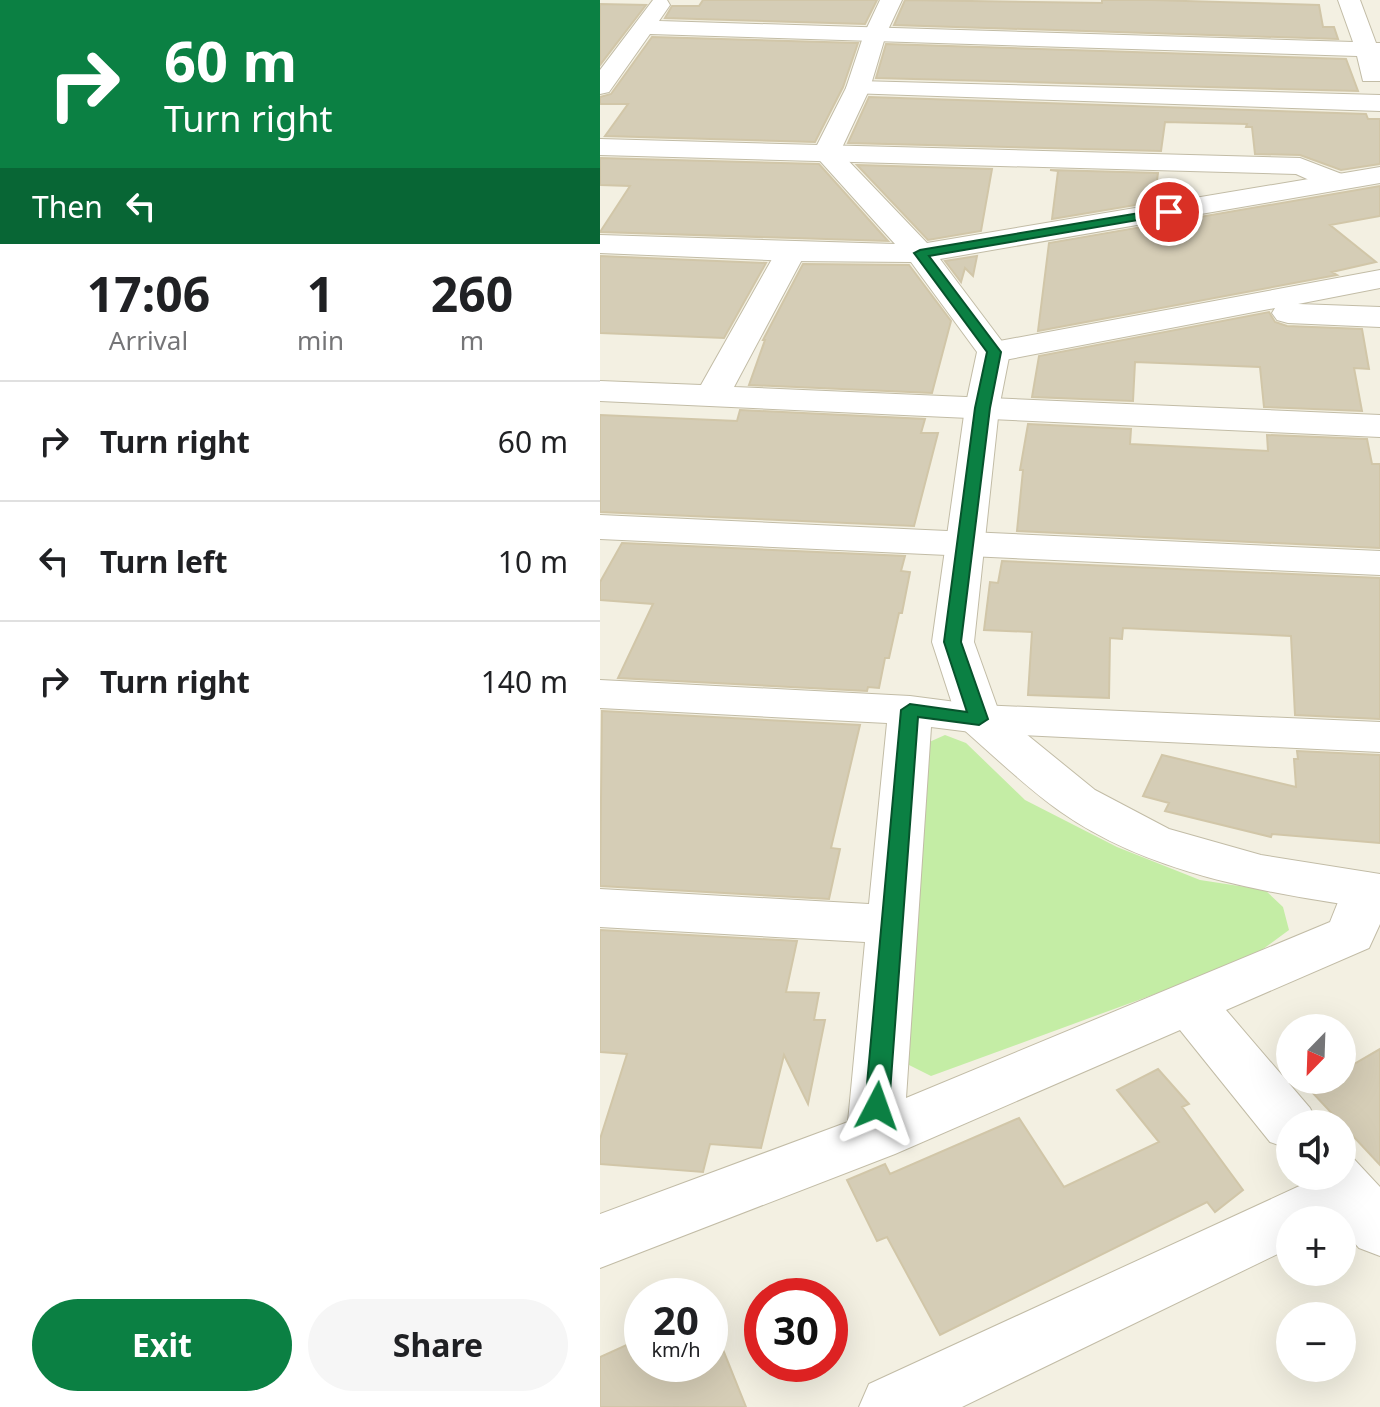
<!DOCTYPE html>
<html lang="en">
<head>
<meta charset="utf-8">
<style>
  :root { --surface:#fff; --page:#f6f6f6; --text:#202124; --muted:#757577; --line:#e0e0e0; --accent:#0b8043 }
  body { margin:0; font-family:"Noto Sans",sans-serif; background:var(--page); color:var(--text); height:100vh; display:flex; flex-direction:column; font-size:30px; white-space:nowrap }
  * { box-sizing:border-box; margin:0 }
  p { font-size:26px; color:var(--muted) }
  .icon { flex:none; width:44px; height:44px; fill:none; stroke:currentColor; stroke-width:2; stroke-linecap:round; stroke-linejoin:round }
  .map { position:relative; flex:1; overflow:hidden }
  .drawer { display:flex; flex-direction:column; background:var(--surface); width:600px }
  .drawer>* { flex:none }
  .banner { background:#0b8043; color:#fff; overflow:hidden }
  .needle { width:52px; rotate:203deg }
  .buttons { position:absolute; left:676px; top:1014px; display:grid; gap:16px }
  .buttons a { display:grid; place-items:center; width:80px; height:80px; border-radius:50%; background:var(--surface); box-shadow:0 8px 32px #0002; font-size:40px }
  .speed { position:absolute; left:24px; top:1278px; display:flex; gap:16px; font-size:40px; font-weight:700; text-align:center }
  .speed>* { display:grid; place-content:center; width:104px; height:104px; border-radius:50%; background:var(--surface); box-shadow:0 8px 32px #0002; line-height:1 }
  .speed small { font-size:20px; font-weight:400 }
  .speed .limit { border:12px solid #d22; background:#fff; color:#111 }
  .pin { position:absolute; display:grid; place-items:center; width:68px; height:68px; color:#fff; margin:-34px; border:4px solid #fff; border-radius:50%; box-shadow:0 2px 8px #0007 }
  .me { position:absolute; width:88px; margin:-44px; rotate:4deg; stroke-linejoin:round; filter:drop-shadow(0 0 6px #0008) }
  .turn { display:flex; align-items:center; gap:28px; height:168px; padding:0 32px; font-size:36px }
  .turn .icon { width:104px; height:104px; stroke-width:2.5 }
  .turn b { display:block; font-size:56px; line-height:68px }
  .then { display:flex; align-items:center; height:76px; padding:0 32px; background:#0003; gap:16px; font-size:30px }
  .eta { display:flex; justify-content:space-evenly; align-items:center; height:136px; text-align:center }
  .eta b { font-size:48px; font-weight:700; line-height:56px }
  .primary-button { display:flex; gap:16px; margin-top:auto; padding:16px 32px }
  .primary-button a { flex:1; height:92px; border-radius:48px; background:var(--accent); color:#fff; font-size:32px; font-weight:700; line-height:92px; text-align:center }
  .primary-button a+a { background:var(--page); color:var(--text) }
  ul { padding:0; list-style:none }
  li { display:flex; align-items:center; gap:24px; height:120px; padding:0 32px; border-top:2px solid var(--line) }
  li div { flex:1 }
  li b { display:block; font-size:30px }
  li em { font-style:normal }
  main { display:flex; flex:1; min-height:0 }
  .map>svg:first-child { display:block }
  .green { fill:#c4eda5 }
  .building { fill:#d5cdb6; stroke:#d1c6a8; stroke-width:2 }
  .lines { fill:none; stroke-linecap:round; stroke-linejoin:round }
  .minor-casing { stroke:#c2bca6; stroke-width:2 }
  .tertiary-casing { stroke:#c2bca6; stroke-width:2 }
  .minor { fill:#fff; fill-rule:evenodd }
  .tertiary { fill:#fff; fill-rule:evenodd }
  .route { fill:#0b8043; stroke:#07532c; stroke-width:2 }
</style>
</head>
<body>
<main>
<section class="drawer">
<div class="banner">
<div class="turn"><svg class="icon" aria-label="right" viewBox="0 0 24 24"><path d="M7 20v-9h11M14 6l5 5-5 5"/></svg><div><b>60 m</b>Turn right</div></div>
<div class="then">Then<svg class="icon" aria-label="left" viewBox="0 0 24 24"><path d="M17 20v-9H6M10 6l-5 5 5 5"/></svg></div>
</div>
<div class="eta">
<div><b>17:06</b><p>Arrival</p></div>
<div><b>1</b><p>min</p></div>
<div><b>260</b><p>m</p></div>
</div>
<ul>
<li><svg class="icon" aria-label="right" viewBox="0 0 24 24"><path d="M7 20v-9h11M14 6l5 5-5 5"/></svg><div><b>Turn right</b></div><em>60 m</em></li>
<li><svg class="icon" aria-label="left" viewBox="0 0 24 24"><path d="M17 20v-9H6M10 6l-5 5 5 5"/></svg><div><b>Turn left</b></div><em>10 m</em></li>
<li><svg class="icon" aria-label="right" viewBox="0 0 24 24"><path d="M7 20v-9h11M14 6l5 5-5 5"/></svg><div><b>Turn right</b></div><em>140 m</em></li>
</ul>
<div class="primary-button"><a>Exit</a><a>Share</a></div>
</section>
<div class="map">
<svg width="780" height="1407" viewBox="0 0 780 1407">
  <rect width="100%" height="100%" fill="#f3f0e2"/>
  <path class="green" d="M345,735L366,743L425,800L517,847L600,880L665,890L683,907L689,930L648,960L331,1076L301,1061L327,743Z"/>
  <path class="building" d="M103,0H277L265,24L65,18L72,6H99Z
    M305,0L502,3V0H552L719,5L723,27H734L738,39L294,25Z
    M0,4L46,5L0,65Z
    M52,37L258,43L243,87L215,142L5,136L28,104H0V97L11,94Z
    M286,44L746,59L758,91L276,78Z
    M269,97L766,114L768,119H780V164L741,170L700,155L655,154L652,127H646L647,124L565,122L561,151L248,143Z
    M0,158L219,164L288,241L0,232L30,186L0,185Z
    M257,165L392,169L381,231L328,240Z
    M450,170L558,173L554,202L452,219L458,171Z
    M780,186V216L730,225L776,262L732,272L737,275L438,331L449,243Z
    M0,256L166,263L124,338L0,333Z
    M377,256L373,276L365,268L361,282L345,261Z
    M203,264L309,265L351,321L332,393L149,385L165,340H163Z
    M669,312L675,322L687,326L762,329L769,369L754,368L762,411L664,407L660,367L535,362L533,401L432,397L439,356Z
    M140,410L325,419L321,433H338L314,526L0,512V415L137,421Z
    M428,424L531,429L530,444L668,451L667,435L767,439L772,464H780V548L417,531L423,470H420Z
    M22,543L305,556L301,571L310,572L302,613H299L289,658H285L279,688L268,687L267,691L18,678L53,604L0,600V582Z
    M402,561L780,578V719L695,715L691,636L523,628L522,639L510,638L509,698L428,695L432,632L384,630L390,582L398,583Z
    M2,711L260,725L231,848L240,849L229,899L0,886Z
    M697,751L780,755V843L672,834L671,837L565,811L569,803L543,796L562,755L696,787L694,759H698Z
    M0,930L197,941L186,992L219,993L214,1020H225L208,1104L184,1055L161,1148L110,1144L103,1172L0,1164V1139L27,1054L0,1052Z
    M780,1049V1165L710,1090L726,1080H742V1071Z
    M558,1069L589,1104L582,1107L643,1190L615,1212L607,1202L340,1335L287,1237L277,1241L247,1180L285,1164L290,1174L419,1118L464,1187L559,1142L517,1090Z
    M110,1317L146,1407H0V1357L40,1339L37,1331L42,1329V1364H110Z"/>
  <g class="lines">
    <g class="minor-casing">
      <path id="minor" d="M53,0H67L70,5L59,21L753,42L738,0H760L776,43H780V81H763L757,56L50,34L9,92L0,94V70Z
        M258,81L780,95V111L249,93L246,88L249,83Z
        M0,139L700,158L747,176L751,182L747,188L737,190L727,188L696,174L0,155Z
        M191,243L202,246L206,252L134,387L780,415V437L0,401V381L101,385L176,252L180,246Z
        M780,270V288L698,304L780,307V327L688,323L677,320L672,313L675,308L394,362L382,359L378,352L382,345L394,342Z
        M0,515L780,551V575L0,539Z
        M0,680L310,696L379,705L780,722V752L379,733L331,727L306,1098L730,922L748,877L766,872L780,876V924L769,948L626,1010L710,1108L718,1124H690V1149L670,1142L580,1030L295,1154L0,1268V1214L248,1122L265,942L0,927V889L269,904L287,723L0,708Z
        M742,1154L753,1158L780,1187V1256L759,1248L742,1229V1220H690V1248L362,1407H259L269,1384L706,1183L703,1176H742Z"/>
    </g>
    <g class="tertiary-casing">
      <path id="tertiary" d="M280,0H302L286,34L270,88L240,152L327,243L780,167V183L340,259L410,352L399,408L374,642L399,712L495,790L569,829L661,855L780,874V910C672,893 554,877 461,812C427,788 395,757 363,729L357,719L332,642L365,408L377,352L311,262L191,261L0,253V235L295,244L213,153L246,88L264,34Z"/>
    </g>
    <use href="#minor" class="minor"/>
    <use href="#tertiary" class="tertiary"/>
  </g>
  <path class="route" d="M569,208L573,209V214L329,256L401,352L390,408L361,642L388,719L379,725L318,717L289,1106L285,1113L277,1116L269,1113L265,1106L301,710L310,704L367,712L344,642L375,408L387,352L314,253L320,250Z"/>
</svg>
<div class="buttons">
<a><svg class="needle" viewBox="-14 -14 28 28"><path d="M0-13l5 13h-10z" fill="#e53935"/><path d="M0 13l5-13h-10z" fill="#757577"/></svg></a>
<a><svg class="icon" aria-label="sound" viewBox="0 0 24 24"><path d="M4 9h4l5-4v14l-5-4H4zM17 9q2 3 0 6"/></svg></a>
<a>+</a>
<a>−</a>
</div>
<div class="speed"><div>20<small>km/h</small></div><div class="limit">30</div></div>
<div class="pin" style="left:569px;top:212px;background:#d93025"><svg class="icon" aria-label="arrive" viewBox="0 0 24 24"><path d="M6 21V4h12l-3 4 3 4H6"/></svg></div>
<svg class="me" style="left:277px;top:1106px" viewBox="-20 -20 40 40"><path d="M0-17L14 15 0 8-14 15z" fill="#0b8043" stroke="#fff" stroke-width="4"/></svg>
</div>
</main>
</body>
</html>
